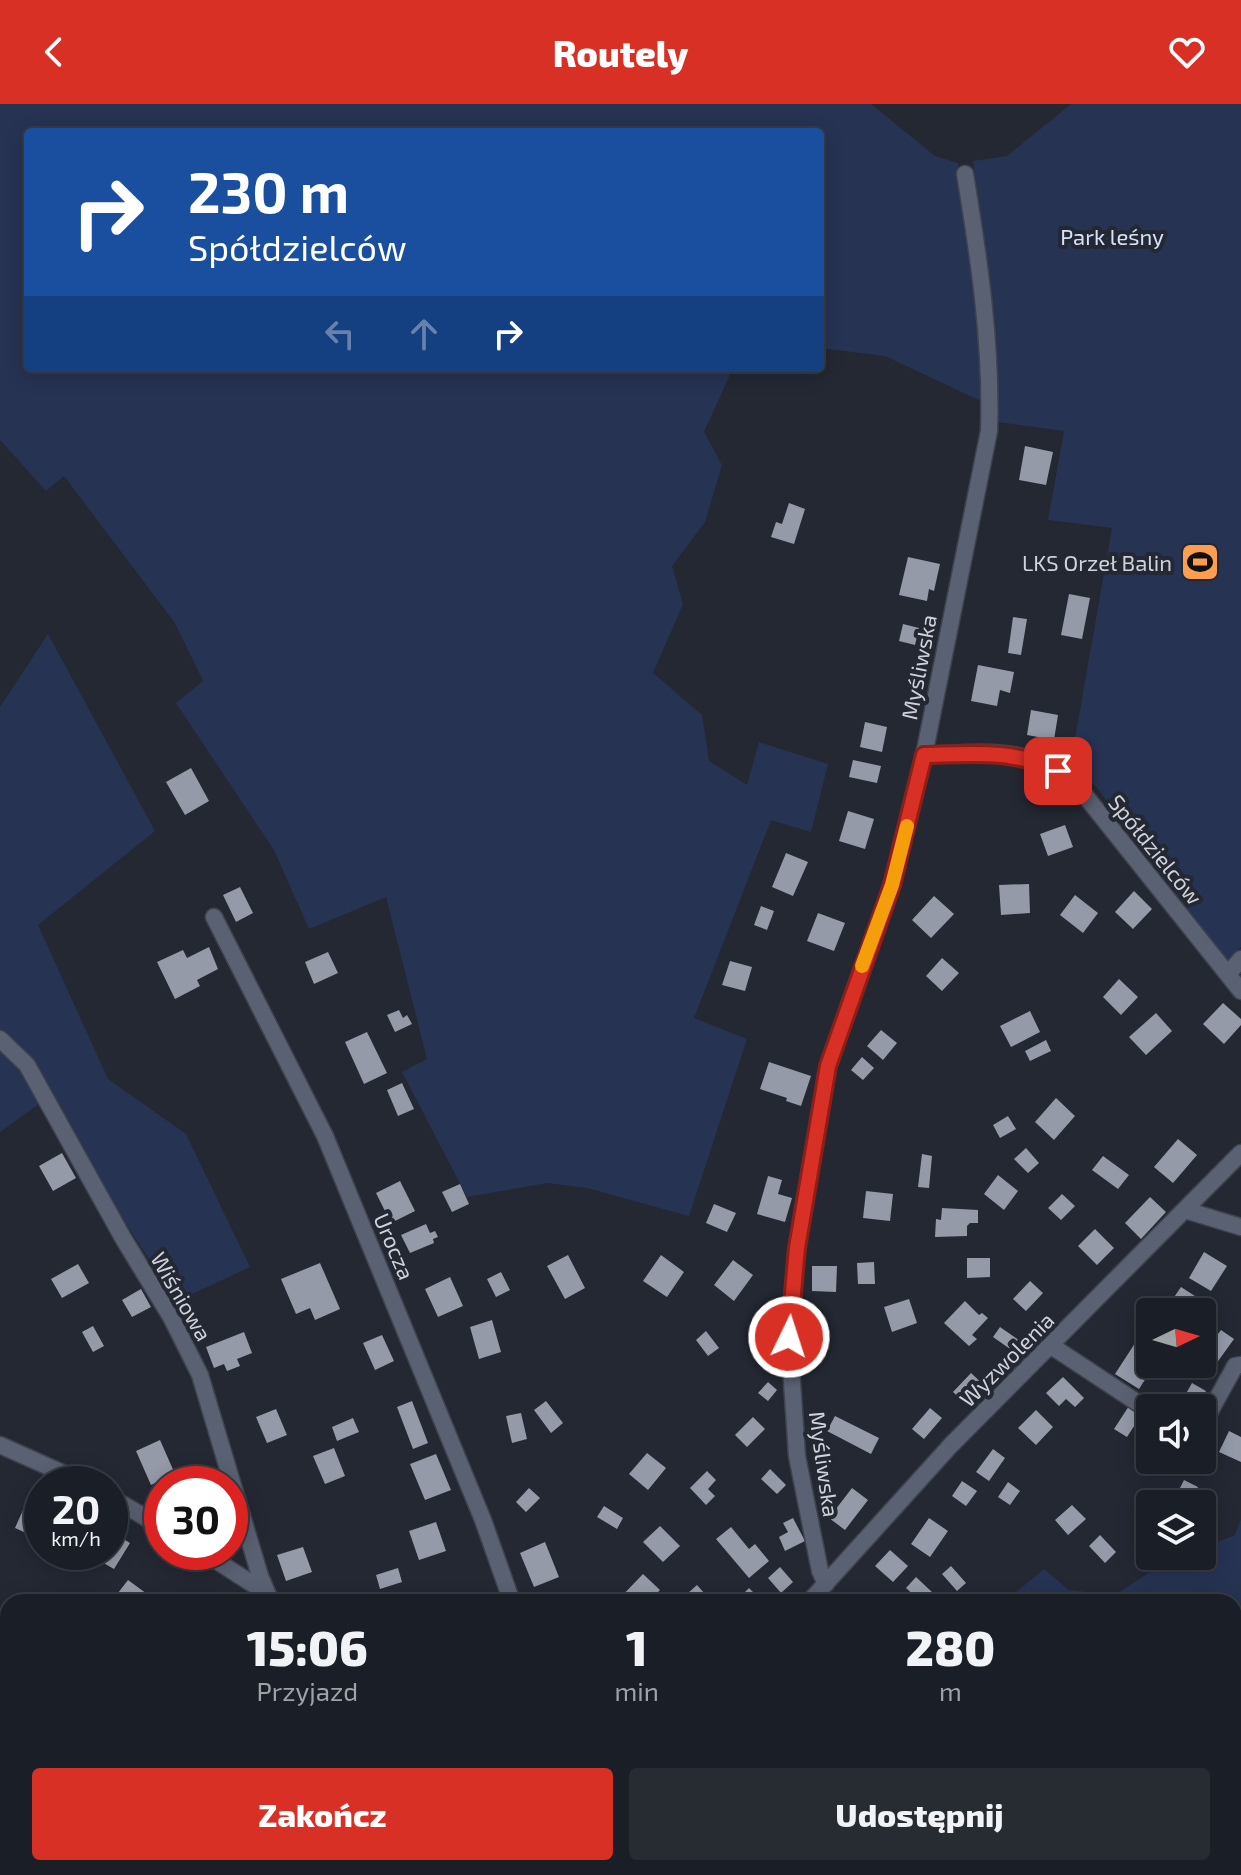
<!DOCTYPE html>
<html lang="pl">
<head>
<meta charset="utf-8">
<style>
  :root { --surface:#1a1e26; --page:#272b32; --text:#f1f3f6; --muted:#9fa2a7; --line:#383c43; --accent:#d93025 }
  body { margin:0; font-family:"Exo 2",sans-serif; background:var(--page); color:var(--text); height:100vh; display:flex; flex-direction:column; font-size:30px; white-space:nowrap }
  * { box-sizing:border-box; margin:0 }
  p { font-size:26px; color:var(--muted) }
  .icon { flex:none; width:44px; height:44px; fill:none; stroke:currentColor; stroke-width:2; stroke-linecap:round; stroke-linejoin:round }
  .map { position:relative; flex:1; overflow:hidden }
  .details { position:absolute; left:0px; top:1490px; width:1242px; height:282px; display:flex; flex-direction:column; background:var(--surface); border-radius:24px 24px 0 0; box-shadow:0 4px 20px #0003,0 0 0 2px var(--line) }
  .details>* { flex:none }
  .hud { position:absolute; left:24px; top:24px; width:800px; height:244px; border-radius:8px; box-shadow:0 4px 20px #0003,0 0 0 2px var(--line); background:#1a4fa0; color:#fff; overflow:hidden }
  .needle { width:52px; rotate:85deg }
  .tools { position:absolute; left:1136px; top:1194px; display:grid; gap:16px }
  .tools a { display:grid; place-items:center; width:80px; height:80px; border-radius:8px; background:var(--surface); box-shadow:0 4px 20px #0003,0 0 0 2px var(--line); font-size:40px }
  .speed { position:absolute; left:24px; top:1362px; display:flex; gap:16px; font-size:40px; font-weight:700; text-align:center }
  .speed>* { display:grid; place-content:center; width:104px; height:104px; border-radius:50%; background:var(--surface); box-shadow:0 4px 20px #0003,0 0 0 2px var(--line); line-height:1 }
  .speed small { font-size:20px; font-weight:400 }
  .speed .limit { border:12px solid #d22; background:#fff; color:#111 }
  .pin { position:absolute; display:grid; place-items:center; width:68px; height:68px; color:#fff; margin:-34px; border-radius:16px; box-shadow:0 4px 12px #0006 }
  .me { position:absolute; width:88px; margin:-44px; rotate:4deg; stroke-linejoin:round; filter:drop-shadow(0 0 6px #0008) }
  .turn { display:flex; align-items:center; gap:28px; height:168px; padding:0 32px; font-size:36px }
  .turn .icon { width:104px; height:104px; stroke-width:2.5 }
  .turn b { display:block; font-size:56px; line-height:68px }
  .lanes { display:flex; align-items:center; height:76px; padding:0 32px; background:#0003; justify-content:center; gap:40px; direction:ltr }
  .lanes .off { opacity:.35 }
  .eta { display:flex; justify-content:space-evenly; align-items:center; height:136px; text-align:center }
  .eta b { font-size:48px; font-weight:800; line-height:56px }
  .cta { display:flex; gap:16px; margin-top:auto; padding:16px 32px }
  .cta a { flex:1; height:92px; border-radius:8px; background:var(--accent); color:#fff; font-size:32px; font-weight:800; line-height:92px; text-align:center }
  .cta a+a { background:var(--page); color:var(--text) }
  header { display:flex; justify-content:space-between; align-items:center; height:104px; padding:0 32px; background:var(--accent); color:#fff; font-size:36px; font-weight:800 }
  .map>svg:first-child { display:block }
  .green { fill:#273353 }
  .building { fill:#949aa8 }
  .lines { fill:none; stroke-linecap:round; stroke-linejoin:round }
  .minor-casing { stroke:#3f434e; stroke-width:19 }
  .minor { stroke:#5a6172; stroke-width:16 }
  .route-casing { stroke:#8d1f18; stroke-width:20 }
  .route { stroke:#d93025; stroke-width:14 }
  .slow { stroke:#f59e0b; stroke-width:14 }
  .labels { text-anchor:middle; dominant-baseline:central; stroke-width:8; stroke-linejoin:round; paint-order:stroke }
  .park-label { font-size:22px; fill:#d6e1fb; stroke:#232833 }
  .poi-label { font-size:22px; fill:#d0d3db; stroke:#232833; text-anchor:end }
  .street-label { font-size:22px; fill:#d0d3db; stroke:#232833 }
</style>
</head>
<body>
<header><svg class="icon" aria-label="back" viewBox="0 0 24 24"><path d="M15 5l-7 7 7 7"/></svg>Routely<svg class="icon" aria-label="heart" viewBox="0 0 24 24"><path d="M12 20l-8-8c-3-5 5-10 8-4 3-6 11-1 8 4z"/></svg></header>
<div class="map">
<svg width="1241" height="1771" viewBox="0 0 1241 1771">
  <rect width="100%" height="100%" fill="#232833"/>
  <path class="green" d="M0,0H871L935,52L958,59L975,194L983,298L885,252L820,244V28H28V264H733L704,328L722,361L705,418L672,462L683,500L653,569L702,611L709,657L747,681L759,638L828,660L811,728L771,716L694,914L747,935L689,1112L587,1084L547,1079L467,1093L402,968L427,955L386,793L309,825L274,746L176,599L203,577L175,519L64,372L46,387L0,336Z
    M1071,0H1241V843L1226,857L1098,685L1071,657L1112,424L1048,416L1064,327L997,318L991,193L973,57L1007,52Z
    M48,530L155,727L38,821L108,975L186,1030L250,1163L177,1197L92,1069L50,992L0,1028V603Z
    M1241,1415V1771H1069L1061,1764H1234V1498H1004L1044,1465L1069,1486L1115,1491L1165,1458L1181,1452H1202V1444L1235,1431Z
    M0,1606L8,1612V1764H48L41,1771H0Z"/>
  <path class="building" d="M1025,342L1053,348L1046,381L1019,376Z
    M789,399L805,405L794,440L771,433L776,418L782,420Z
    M908,453L940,460L934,487L929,485L927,497L899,491Z
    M1069,490L1090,494L1082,535L1061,531Z
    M1013,513L1027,515L1021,551L1008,549Z
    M903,520L919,524L915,541L899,537Z
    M978,561L1014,568L1010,589L1000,586L997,602L971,597Z
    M1031,606L1058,611L1054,636L1027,631Z
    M865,618L887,623L882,648L860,643Z
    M853,656L881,662L877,679L849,673Z
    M191,664L209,697L185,711L166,678Z
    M848,707L874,715L865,745L839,737Z
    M1065,721L1073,743L1048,752L1040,730Z
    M786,749L808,758L793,792L772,783Z
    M1029,780L1030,809L1001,811L999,781Z
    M240,783L253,809L236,818L223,791Z
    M1134,787L1152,805L1133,825L1115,808Z
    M1075,791L1098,809L1083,829L1060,811Z
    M934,792L954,810L931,834L912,816Z
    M761,802L774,807L767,826L754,821Z
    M818,809L845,819L834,847L807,837Z
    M209,843L218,865L197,876L200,882L175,895L157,858L183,846L187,854Z
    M328,848L338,869L314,880L305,858Z
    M942,854L959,869L942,887L926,872Z
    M730,857L752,863L745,887L722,881Z
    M1119,875L1138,893L1121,911L1103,893Z
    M1223,899L1241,915V921L1224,940L1203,920Z
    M399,906L403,914L407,911L412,920L395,928L387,911Z
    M1030,907L1040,928L1011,943L1000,922Z
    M1156,909L1172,927L1146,951L1129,933Z
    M881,926L897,939L883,956L867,942Z
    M367,928L387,969L364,980L345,938Z
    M1046,936L1051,947L1030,957L1025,947Z
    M862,953L874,964L863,976L851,966Z
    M769,958L811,972L801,1002L786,997L787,994L760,985Z
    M402,979L414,1005L398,1012L387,986Z
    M1056,994L1075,1012L1054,1036L1035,1018Z
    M1008,1012L1016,1025L1000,1034L993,1021Z
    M1178,1035L1197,1051L1173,1079L1154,1063Z
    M1026,1044L1039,1059L1028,1069L1014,1055Z
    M62,1049L76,1074L53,1087L39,1062Z
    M922,1050L932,1052L929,1084L918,1083Z
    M1103,1052L1129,1071L1118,1085L1092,1066Z
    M998,1071L1018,1087L1004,1106L984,1090Z
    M768,1072L782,1076L778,1090L792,1094L785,1118L757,1110Z
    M400,1077L415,1107L391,1119L376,1089Z
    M460,1080L469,1100L452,1108L442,1088Z
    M866,1087L893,1090L890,1117L863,1114Z
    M1062,1090L1075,1102L1061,1116L1048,1104Z
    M1150,1093L1166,1108L1141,1135L1125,1119Z
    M714,1100L736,1109L727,1128L706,1119Z
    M942,1104L978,1106V1119H970L967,1122V1132L935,1133L936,1115L941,1116Z
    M426,1120L430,1129L435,1127L438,1133L433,1135L434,1139L410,1149L401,1131Z
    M1095,1125L1114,1144L1097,1161L1078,1142Z
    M1204,1148L1227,1162L1211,1187L1189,1174Z
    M568,1151L585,1184L565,1195L547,1162Z
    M661,1151L684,1168L667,1193L643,1177Z
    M967,1154H990V1173L967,1174Z
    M733,1156L753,1171L734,1197L714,1181Z
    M874,1158L875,1180H858L857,1159Z
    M320,1159L340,1205L315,1216L310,1204L296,1210L281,1175Z
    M78,1160L89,1179L62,1194L51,1175Z
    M812,1162H837L836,1188L812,1187Z
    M501,1168L510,1186L496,1193L487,1175Z
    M450,1173L463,1202L438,1213L425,1185Z
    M1030,1177L1043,1189L1026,1207L1013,1195Z
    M1181,1183L1198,1194L1193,1204L1198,1208H1164Z
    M141,1185L151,1203L132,1213L122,1196Z
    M909,1195L917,1219L892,1228L884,1203Z
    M965,1197L979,1211L982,1209L988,1214L972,1231L977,1235L969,1242L944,1219Z
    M492,1216L501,1248L479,1255L470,1223Z
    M93,1222L104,1242L93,1248L82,1228Z
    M1000,1223L1020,1237L1013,1247L993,1233Z
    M1221,1226L1234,1235L1216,1260L1203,1250Z
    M706,1227L719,1244L708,1252L696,1236Z
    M244,1228L252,1249L237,1255L240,1262L227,1267L224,1260L214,1264L206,1243Z
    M382,1231L394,1257L375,1266L363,1239Z
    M1139,1233L1150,1241V1260H1155L1139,1285L1115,1270Z
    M971,1269L986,1283L968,1302L953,1288Z
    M1063,1273L1084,1294L1075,1303L1066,1295L1059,1302L1046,1289Z
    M768,1278L777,1286L768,1297L758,1289Z
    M1192,1279L1206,1287L1196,1304H1184L1179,1302Z
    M412,1297L428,1339L413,1345L397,1303Z
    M546,1297L563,1319L551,1329L534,1306Z
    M1129,1302L1142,1310L1127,1333L1114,1325Z
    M930,1304L942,1314L924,1335L912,1325Z
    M276,1305L287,1331L267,1339L256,1313Z
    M1036,1306L1053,1323L1036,1341L1018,1324Z
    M521,1309L527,1335L512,1339L506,1312Z
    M835,1312L879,1334L871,1350L827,1327Z
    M753,1313L765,1325L747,1343L735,1331Z
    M353,1314L359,1328L337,1337L332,1323Z
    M1229,1327L1241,1333V1358L1219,1348Z
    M160,1336L175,1370L151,1381L136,1347Z
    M334,1344L345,1372L325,1380L313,1352Z
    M993,1345L1005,1354L989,1377L976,1368Z
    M647,1349L666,1364L648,1386L629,1370Z
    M436,1350L451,1386L425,1396L410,1360Z
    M770,1365L786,1381L777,1390L761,1375Z
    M707,1367L716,1376L708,1385L715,1392L706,1401L690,1384Z
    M1184,1376L1198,1383L1190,1400H1172Z
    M962,1377L977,1387L966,1402L952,1392Z
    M1008,1378L1020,1387L1010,1401L998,1393Z
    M529,1384L540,1394L526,1408L516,1398Z
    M852,1384L868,1396L845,1426L829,1414Z
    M27,1397L42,1404V1423L37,1434L15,1424Z
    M1072,1401L1086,1415L1068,1431L1055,1416Z
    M604,1402L623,1414L617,1425L597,1413Z
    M793,1414L805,1437L785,1447L779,1433L788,1428L783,1419Z
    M929,1414L948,1427L930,1453L911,1440Z
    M436,1418L446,1447L419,1456L409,1427Z
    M660,1422L680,1442L663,1458L643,1438Z
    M731,1423L749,1445L755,1440L769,1457L749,1474L716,1435Z
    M110,1427L130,1439L114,1465L93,1453L96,1448H110Z
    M1100,1431L1116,1448L1105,1459L1089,1442Z
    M545,1438L559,1473L534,1483L520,1449Z
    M303,1443L312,1468L286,1477L277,1451Z
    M890,1446L908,1462L893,1478L875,1462Z
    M951,1462L966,1479L957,1487L942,1470Z
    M780,1463L793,1478L781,1489L768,1474Z
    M398,1464L402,1478L380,1485L376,1471Z
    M643,1470L660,1486L649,1498H616Z
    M916,1473L933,1489L924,1498H921L906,1484Z
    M128,1476L158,1498H111Z
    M697,1481L712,1498H678Z
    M749,1484L763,1498H735Z
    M683,1764H712L704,1771H689Z"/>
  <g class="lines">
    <g class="minor-casing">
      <path id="minor" d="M924,651C959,650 1003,644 1037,657C1052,662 1066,673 1079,684L1241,887
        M214,813L325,1032L483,1416L512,1498
        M1228,870L1241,855
        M0,935L27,961L123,1134L171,1213L200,1271L260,1472L271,1498
        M1185,1106L1241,1123
        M1050,1241L1150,1307
        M1202,1322L1235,1262L1241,1261
        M0,1341L87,1380
        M110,1393L162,1423
        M203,1448L265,1488
        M826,1480L820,1467L797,1352L789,1233L797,1144L828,962L892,781L924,651L989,327C992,241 979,154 965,70
        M809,1498L951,1341L1241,1049
        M486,1764L492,1771
        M827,1764L829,1771
        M553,1771L559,1764"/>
    </g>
    <use href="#minor" class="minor"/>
  </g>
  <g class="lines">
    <g class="route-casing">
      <path id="route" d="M789,1233L797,1144L828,962L892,781L924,651C971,650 1014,645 1058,667"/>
    </g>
    <use href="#route" class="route"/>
    <path class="slow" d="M862,862L892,781L907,722"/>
  </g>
  <defs>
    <g id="stadium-square" transform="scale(2)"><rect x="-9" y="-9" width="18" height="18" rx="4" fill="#fb9e52" stroke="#232833"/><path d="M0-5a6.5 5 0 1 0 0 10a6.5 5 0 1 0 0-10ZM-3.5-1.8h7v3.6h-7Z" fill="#111"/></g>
  </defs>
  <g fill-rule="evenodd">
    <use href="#stadium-square" x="1200" y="458"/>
  </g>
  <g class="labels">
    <g class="park-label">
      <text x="1112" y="132">Park leśny</text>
    </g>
    <g class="poi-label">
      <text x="1172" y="458">LKS Orzeł Balin</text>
    </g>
    <g class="street-label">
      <text transform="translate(918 563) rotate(-79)">Myśliwska</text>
      <text transform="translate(1156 745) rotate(51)">Spółdzielców</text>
      <text transform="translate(395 1142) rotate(67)">Urocza</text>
      <text transform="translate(182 1192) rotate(60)">Wiśniowa</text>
      <text transform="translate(1006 1255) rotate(-45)">Wyzwolenia</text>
      <text transform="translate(825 1360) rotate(82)">Myśliwska</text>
    </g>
  </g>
</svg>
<div class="tools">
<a><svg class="needle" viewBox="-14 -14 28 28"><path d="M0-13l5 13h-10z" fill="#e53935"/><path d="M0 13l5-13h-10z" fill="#9fa2a7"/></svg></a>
<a><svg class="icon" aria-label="sound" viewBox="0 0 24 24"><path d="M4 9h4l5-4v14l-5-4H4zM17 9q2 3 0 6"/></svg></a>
<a><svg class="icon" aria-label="layers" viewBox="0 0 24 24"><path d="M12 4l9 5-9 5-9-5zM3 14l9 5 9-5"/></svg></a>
</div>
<div class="speed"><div>20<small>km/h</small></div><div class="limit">30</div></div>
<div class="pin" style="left:1058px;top:667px;background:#d93025"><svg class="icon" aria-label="arrive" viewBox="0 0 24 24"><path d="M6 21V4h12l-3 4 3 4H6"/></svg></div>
<svg class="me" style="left:789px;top:1233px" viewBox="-20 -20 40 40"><circle r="17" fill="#d93025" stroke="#fff" stroke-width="3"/><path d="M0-11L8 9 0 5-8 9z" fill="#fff"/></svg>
<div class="hud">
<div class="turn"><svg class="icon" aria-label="right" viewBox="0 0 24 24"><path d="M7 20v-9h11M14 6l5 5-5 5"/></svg><div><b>230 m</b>Spółdzielców</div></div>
<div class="lanes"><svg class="icon off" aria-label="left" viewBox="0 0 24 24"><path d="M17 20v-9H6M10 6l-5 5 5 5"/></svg><svg class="icon off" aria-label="ahead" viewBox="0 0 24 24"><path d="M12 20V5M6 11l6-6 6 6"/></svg><svg class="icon" aria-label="right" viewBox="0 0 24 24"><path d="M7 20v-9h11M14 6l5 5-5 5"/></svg></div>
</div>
<section class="details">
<div class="eta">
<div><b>15:06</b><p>Przyjazd</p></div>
<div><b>1</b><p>min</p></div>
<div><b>280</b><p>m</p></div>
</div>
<div class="cta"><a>Zakończ</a><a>Udostępnij</a></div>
</section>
</div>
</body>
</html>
